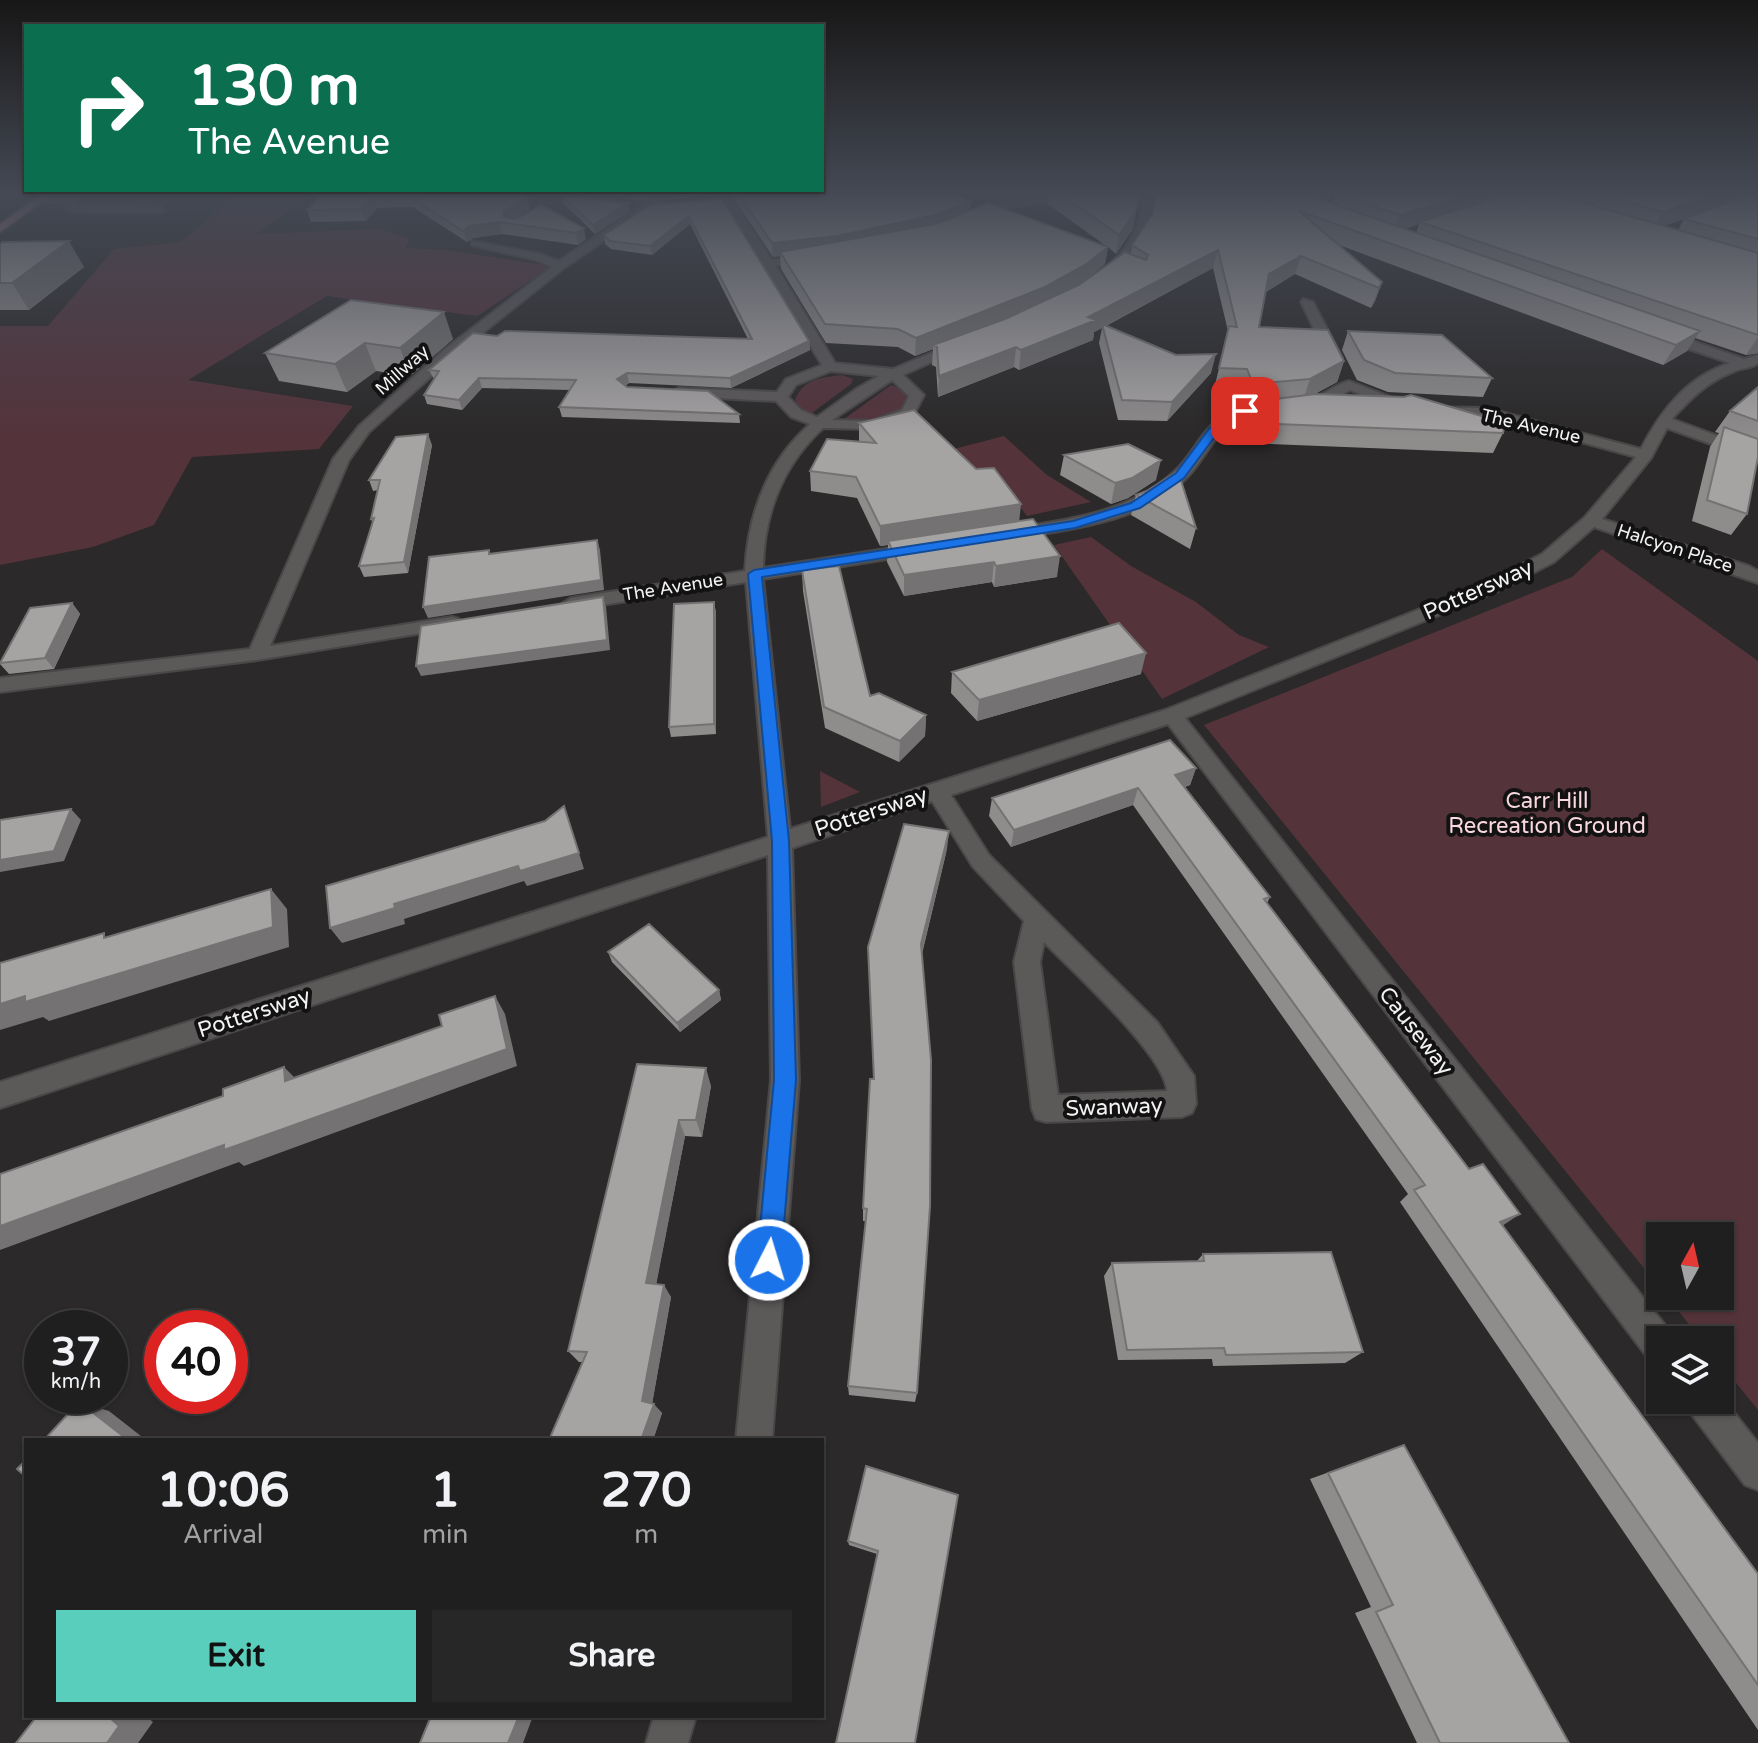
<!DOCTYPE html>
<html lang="en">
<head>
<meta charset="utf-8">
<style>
  :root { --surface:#201f1f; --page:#282728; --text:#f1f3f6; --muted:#a2a2a4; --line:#3d3d3d; --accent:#5acebd }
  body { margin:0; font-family:"Varela Round",sans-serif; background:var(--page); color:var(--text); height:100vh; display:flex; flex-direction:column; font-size:30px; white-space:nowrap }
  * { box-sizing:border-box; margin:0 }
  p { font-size:26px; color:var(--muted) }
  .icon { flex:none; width:44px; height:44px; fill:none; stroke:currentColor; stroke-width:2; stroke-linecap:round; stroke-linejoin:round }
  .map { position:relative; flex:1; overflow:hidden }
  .details { position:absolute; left:24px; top:1438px; width:800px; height:280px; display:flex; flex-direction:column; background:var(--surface); border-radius:0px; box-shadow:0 2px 6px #0004,0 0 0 2px var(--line) }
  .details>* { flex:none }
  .top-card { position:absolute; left:24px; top:24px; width:800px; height:168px; border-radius:0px; box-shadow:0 2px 6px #0004,0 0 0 2px var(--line); background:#0b6e4f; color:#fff; overflow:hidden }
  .needle { width:52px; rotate:8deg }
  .fabs { position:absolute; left:1646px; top:1222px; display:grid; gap:16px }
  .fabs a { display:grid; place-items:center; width:88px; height:88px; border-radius:0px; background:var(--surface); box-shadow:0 2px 6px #0004,0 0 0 2px var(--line); font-size:40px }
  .speed { position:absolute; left:24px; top:1310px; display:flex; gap:16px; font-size:40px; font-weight:700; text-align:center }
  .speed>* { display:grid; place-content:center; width:104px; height:104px; border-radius:50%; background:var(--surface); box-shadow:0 2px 6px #0004,0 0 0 2px var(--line); line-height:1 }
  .speed small { font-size:20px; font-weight:400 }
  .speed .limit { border:12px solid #d22; background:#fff; color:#111 }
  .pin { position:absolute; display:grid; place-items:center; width:68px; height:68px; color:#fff; margin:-34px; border-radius:16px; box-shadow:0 4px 12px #0006 }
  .me { position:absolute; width:88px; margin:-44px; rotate:5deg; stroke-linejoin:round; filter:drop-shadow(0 0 6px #0008) }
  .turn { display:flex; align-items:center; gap:28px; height:168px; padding:0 32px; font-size:36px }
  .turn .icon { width:104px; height:104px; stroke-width:2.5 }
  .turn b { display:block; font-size:56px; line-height:68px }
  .eta { display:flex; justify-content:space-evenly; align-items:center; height:136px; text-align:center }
  .eta b { font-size:48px; font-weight:700; line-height:56px }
  .action { display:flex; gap:16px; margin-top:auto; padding:16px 32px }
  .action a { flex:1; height:92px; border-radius:0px; background:var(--accent); color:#111; font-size:32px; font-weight:700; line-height:92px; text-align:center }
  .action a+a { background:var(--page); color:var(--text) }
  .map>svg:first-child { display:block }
  .green { fill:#54333b }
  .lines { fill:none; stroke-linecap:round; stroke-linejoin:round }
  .minor-casing { stroke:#4a4748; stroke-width:4 }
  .major-casing { stroke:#4a4748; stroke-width:4 }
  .minor { fill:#5c5959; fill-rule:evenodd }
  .major { fill:#b27e8c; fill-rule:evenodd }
  .wall { fill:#8f8c8c; fill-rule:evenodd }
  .shaded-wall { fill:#747272 }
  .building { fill:#a6a3a3; stroke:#747272; stroke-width:2 }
  .route { fill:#1a73e8; stroke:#114b97; stroke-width:2 }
  .labels { text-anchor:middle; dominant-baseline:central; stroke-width:8; stroke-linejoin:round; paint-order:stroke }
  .far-street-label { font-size:18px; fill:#f4f2f2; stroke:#131212 }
  .street-label { font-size:22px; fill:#f4f2f2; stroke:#131212 }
  .park-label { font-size:22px; fill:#f9d8e0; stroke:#131212 }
</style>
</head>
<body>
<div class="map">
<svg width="1758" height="1743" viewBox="0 0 1758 1743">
  <rect width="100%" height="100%" fill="#2b2929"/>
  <path class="green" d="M238,193H314L256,234L379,229L409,239L406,248L445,250L553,266L477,316L327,296L188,380L353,406L319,449L192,457L154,525L93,547L0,565V326H48L114,249L181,242Z
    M842,375L853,379L851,384L812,413L800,409L795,400C804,378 821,378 842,375Z
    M891,385L909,391C909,395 910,400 908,404C901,420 856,422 840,422Z
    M1004,436L1047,475L1091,502L1027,516L1013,498L950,450Z
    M1091,537L1131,566L1196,602L1239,635L1269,647L1162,699L1054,545Z
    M1602,549L1758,661V1410L1720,1363V1340H1702L1666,1296H1720V1236H1660V1288L1204,725L1572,577Z
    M820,771L860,792L821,807Z"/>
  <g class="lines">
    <g class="minor-casing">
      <path id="minor" d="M571,193L608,198L613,201L608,204L561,196Z
        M660,193H673L564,268L455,355L369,432L349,460L270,646L452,617L459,619L461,623L459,627L257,660L0,692V678L250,649L333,459L359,426L445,349L552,267L536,260L472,245V241L540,254L559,261Z
        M718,193H728L772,260L812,255L818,258L776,266L835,363L893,369L955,343L967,346L903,375L924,395L913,416L872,429L823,428C783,465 764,514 763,568L918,544L927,549L918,554L763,579L790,829L1165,710L1486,583L1542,554L1585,517L1636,457L1486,416L1414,415L1350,390C1334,399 1318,410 1300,412C1280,415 1257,409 1239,419C1217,430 1207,454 1191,473C1156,513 1097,525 1047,533C1033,535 1011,544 1000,534L1009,529C1067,520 1129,513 1174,472C1194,454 1203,426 1227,413C1252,400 1279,410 1305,402C1321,398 1333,385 1349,381L1416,407L1486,408L1641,449C1661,410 1687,377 1730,363L1657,338V332H1667L1744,359L1758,355V363C1751,369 1744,367 1735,371C1708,381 1691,398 1672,419L1758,451V461L1667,428L1651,458L1602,519L1749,566L1758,571V583L1594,527L1554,562L1498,591L1185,718L1672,1334L1674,1340H1660V1363L1648,1358L1168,724L951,795L989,855L1157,1022L1194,1076L1196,1104L1192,1113L1182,1117L1046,1122L1036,1119L1032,1109L1014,962L1024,921L973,867L932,801L792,848L799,1080L772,1440H736L771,1080L768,855L0,1108V1082L768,837L746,582L571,610L562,604L571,598L745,571C748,515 767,462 810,424L791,417L776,401L679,396L672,392L679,388L777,392L786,379L822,365ZM831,371L879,376L856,389L817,417L801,410L788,397L796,385ZM892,380L909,396L902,410L872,421L832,420ZM1044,942C1072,971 1165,1055 1167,1091L1058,1095L1040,962Z
        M1067,193H1098L1008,208L971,222L966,219L1002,203Z
        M1142,193H1152C1153,219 1132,281 1100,279V273C1126,252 1142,229 1142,193Z
        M71,196L76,199L77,206L160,207L165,210L160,213L76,212L66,209L65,202L41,203L36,200L41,197Z
        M1303,299L1313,302L1342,358L1340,361L1328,358L1301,302Z
        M1720,1395L1758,1443V1490L1745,1485L1690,1412L1685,1400H1720Z
        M654,1716H696L688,1743H646Z"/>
    </g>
    <g class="major-casing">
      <path id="major" d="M43,193H55L0,232V224Z"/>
    </g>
    <use href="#minor" class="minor"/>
    <use href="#major" class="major"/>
  </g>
  <path class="wall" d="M323,193L527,198L530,209L514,219L541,205L586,239L578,245L502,234L473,238L467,242L413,207L377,208L366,221L311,222L307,210Z
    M588,193H655L644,201Z
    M669,193H716V196L670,199Z
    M730,193H951L971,201L970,211L1106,246L1048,204L1049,193H1140L1133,229L1116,254L1108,247L1105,264L1082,283L1073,288L1079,285L1131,254L1132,245L1152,216L1154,193H1332L1330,199L1323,201L1332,204L1336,193H1758V353L1746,355L1695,338L1687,351L1663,365L1339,245L1382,282L1375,301L1371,308L1295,274L1266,292L1259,327L1344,361L1337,382L1313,395L1503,433L1493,453L1248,443L1256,421H1253L1258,403L1247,404L1241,390L1214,389L1228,331L1213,268L1106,326L1211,373L1167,421L1118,420L1099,343L1102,328L1094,332L1093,340L1019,370L1014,367L938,397L936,367L932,365L933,349L915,356L898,347L826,343L781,269L780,256L773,257ZM1698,214L1684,219L1678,230L1664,226ZM1419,224L1416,233L1405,229Z
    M562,196L628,203L630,211L595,234L564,204Z
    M722,199L809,341L810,350L731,388L629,383L625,386L627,387L739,414L740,423L562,417L559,407L570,390L482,388L462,410L427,404L424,395L434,379L429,370L497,336L748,339L690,224L652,255L611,249L605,244L604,235Z
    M0,244L84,267L29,310H0Z
    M351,300L453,339L410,376L376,371L347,392L279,381L265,353Z
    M1348,331L1492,378L1483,397L1388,392L1357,380L1342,350Z
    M1758,387V457L1747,514L1731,535L1692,521L1710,447L1719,433L1715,432L1730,411Z
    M859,423L1019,521L1057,577L994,587L992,582L904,596L887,562L888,545L880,546L857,498L811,491L810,471L859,441Z
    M432,445L408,573L364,577L359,566L373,524L371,519L378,490L373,491L369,480Z
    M1064,455L1156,480L1128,498L1111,504L1060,475Z
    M1136,495L1196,528L1190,549L1131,515Z
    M802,570L870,696L926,715L925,736L899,762L825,728L803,591Z
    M714,602L716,613V734L671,737L669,727Z
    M72,603L80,614L54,669L9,674L0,664Z
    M952,672L1141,674L977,721L951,693Z
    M1196,768L1190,785L1185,787L1270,897L1267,903L1758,1574V1730L1400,1202L1408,1194L1133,805L1011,847L989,816L992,798Z
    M947,849L922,954L917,1393L915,1402L849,1395L848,1386L866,1221H863V1208L874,1079Z
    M608,952L719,990L721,1000L680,1032L612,962Z
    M637,1064L711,1086L702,1137L685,1136L656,1284L671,1297L652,1404L662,1413L653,1440H549L583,1362H579L568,1351Z
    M1203,1254L1363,1352L1345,1363L1213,1366L1212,1359L1118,1360L1104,1276L1112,1263L1197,1261Z
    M1404,1445L1569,1743H1417L1355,1613L1371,1607L1310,1479Z
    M958,1495L877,1554L849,1545L848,1541Z"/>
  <path class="shaded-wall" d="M643,193H655L644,201Z
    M1314,193H1332L1330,199L1311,204Z
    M1470,193H1504L1502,198L1420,222L1419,224L1393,233L1400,215Z
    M1716,193H1754L1653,230L1663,212Z
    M373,196L377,208L366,221L361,209Z
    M527,198L530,209L506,223L503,212Z
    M971,201L970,213L934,228L780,252V256L773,257L772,243Z
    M628,203L630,211L595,234L593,225Z
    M1136,211L1133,229L1116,254L1119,235Z
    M689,216L690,224L652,255L650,246Z
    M499,222L502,234L473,238L467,242L463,231L469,226Z
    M584,228L586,239L578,245L576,233Z
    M69,241L84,267L29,310L12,283Z
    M1108,247L1105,264L1082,283L1043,305L933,345V349L915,356L916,338Z
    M1218,250L1213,268L1103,327L1102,324V328L1094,332L1093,340L1019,370L1021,350Z
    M1301,256L1295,274L1263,293L1269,274Z
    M1382,282L1375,301L1371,308L1379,288Z
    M444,312L453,339L410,376L400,348Z
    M1700,331L1687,351L1663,365L1676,345Z
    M1758,337V353L1746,355Z
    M809,341L810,350L731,388L730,378Z
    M365,343L376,371L347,392L335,364Z
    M1016,347L1014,367L938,397L939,376Z
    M1216,354L1211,373L1167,421L1172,402Z
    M1344,361L1337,382L1303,400L1310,379Z
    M627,373L629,383L619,389L617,379Z
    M479,378L482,388L462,410L459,400Z
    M428,434L432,445L408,573L404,562Z
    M1161,460L1156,480L1128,498L1111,504L1115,483Z
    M1021,504L1019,524L888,541V545L880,546V526Z
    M597,540L600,550L604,590L428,618L423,607Z
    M1060,556L1057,577L994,587L996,566Z
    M994,562L992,582L904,596V575Z
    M603,597L606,607L610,650L421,676L416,666Z
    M714,602L716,613V734L714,724Z
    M72,603L80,614L54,669L45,658Z
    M1146,653L1141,674L977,721L979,700Z
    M926,715L925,736L899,762L900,741Z
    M1196,768L1190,785L1170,792L1175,775Z
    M1138,788L1133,805L1011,847L1014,830Z
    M564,806L584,869L527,886L524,881L404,919L405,924L342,943L330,928L394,904L518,866Z
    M71,809L81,820L64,861L0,872V860Z
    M949,831L947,849L920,961L921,944Z
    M271,889L287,909L289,947L49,1021L43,1017L0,1030V1004Z
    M719,990L721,1000L680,1032L677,1023Z
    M495,996L505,1014L517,1066L244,1166L239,1162L0,1250V1226L224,1145L228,1149Z
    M284,1067L301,1084L285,1081Z
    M706,1068L711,1086L702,1137L696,1120Z
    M679,1120L685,1136L654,1296L646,1283Z
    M1520,1214L1502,1226L1500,1222Z
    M664,1285L671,1297L651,1410L642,1401Z
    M79,1402L109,1411L146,1440H128Z
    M654,1404L662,1413L653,1440H641Z
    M108,1716H146L153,1722L138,1743H107Z
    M519,1716H533L523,1743H508Z"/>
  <path class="building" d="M323,193H519L527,198L503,212L504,217L516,219L541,205L584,228L576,233L499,222L469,226L463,231L409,196H373L361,209L307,210Z
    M738,193H951L971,201L935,215L837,236L772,243Z
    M1059,193H1140L1136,211L1119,235Z
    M1155,193H1302L1700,331L1676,345L1299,211L1382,282L1379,288L1301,256L1269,274L1259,327L1328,330L1344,361L1310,379L1253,384L1247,369L1219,368L1229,326L1237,327L1218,250L1088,317L1096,320L1021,350L1016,347L939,376L937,347L933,345L1005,319L1079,285L1125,252L1146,260L1148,255L1132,245L1153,213Z
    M1336,193H1470L1400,215Z
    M1510,193L1553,194L1758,253V335L1420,222Z
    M1596,193H1716L1663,212Z
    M1752,193H1758V239L1684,219Z
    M562,196L628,203L593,225Z
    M722,199L809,341L730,378L627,373L617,379L627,387L708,391L739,414L559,407L576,380L479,378L459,400L424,395L439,371L429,370L473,333L497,336L505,331L752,339L689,216L650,246L610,241L604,235L650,205Z
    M988,203L1108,247L1085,265L1045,287L916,338L898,329L825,324L780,252L939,223Z
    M69,241L12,283H0V244L3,242Z
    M351,300L444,312L400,348L365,343L335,364L265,353Z
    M1102,324L1176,355L1216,354L1172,402L1122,400Z
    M1348,331L1442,335L1492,378L1395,373L1364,360Z
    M1758,387V421L1730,411Z
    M1315,394L1404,397L1411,395L1505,423L1503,433L1254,423L1273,402L1259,401Z
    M914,410L976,469L994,468L1021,504L880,526L856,477L810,471L827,439L876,443L859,423Z
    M1724,427L1758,439V457L1747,514L1707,500Z
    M428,434L404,562L359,566L374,518L371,519L380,480H369L396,437Z
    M1128,444L1161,460L1132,478L1115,483L1064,455Z
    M1178,471L1196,528L1136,495L1147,491Z
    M1033,519L1060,556L996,566L994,562L904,575L888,541Z
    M597,540L601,580L423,607L429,557L489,550V554Z
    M839,566L870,696L879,693L926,715L900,741L824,707L802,570Z
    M603,597L607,640L416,666L421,626Z
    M714,602V724L669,727L674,604Z
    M72,603L45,658L0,663L30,608Z
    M1119,623L1146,653L979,700L952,672Z
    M1170,740L1196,768L1175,775L1270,897L1264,899L1469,1169L1483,1164L1520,1214L1500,1222L1758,1574V1685L1414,1190L1425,1185L1138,788L1014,830L992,798Z
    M564,806L579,853L520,871L518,866L394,904L395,908L330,928L326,886L545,821Z
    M71,809L54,851L0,860V820Z
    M904,824L949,831L921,944L931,1060L930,1206L917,1393L848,1386L867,1209L863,1208L870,1079H874L868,947Z
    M271,889L273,927L25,1002V996L0,1004V963L104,933V938Z
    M649,924L719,990L677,1023L608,952Z
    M495,996L507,1049L224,1150V1145L0,1226V1174L223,1096V1089L284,1067L285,1081L442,1026L439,1015Z
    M637,1064L706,1068L696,1120H679L646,1283L664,1285L642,1401L654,1404L641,1440H549L587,1352L568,1351Z
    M1331,1252L1363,1352L1226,1355L1224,1348L1127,1350L1112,1263L1204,1261L1203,1254Z
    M79,1402L128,1440H44Z
    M1404,1445L1569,1743H1440L1376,1612L1393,1605L1328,1473Z
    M26,1460V1477L17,1469Z
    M866,1466L958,1495L915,1743H836L878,1551L848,1541Z
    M37,1716H108L119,1726L107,1743H16Z
    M431,1716H519L508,1743H420Z"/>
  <linearGradient id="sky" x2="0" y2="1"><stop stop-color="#181717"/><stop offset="0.44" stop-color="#444954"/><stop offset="1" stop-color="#444954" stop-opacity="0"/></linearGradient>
  <rect width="1758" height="437" fill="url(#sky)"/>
  <path class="route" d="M1245,408L1250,411L1249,414L1232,421L1217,434L1184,478L1140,508L1075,528L762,577L789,841L796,1080L781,1260L778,1268L769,1272L761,1268L757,1260L774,1080L772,841L748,574L754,570L1073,521L1131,503L1176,473L1209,429L1224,416Z"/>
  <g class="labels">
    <g class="far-street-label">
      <text transform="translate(402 370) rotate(-42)">Millway</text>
      <text transform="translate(1531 426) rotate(13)">The Avenue</text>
      <text transform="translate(1675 548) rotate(18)">Halcyon Place</text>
      <text transform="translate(673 587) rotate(-9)">The Avenue</text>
    </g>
    <g class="street-label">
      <text transform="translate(1478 590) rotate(-24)">Pottersway</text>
      <text transform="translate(871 812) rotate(-18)">Pottersway</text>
      <text transform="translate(254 1013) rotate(-18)">Pottersway</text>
      <text transform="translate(1416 1031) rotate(52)">Causeway</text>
      <text transform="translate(1114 1107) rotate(-2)">Swanway</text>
    </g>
    <g class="park-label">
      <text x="1547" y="801">Carr Hill<tspan x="1547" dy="25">Recreation Ground</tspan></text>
    </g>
  </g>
</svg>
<div class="fabs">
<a><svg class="needle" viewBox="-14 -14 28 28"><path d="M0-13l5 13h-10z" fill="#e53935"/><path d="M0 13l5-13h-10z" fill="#a2a2a4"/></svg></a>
<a><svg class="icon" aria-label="layers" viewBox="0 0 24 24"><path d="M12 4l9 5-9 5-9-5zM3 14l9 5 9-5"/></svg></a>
</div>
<div class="speed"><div>37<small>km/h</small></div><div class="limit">40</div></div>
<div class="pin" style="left:1245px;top:411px;background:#d93025"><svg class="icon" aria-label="arrive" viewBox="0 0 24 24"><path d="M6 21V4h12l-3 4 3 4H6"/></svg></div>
<svg class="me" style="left:769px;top:1260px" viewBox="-20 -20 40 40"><circle r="17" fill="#1a73e8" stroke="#fff" stroke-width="3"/><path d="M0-11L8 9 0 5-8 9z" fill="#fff"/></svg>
<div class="top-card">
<div class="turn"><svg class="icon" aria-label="right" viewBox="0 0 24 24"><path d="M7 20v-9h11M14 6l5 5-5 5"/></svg><div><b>130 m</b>The Avenue</div></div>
</div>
<section class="details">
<div class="eta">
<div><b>10:06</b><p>Arrival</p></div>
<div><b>1</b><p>min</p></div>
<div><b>270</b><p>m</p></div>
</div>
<div class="action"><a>Exit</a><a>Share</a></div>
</section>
</div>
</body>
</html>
